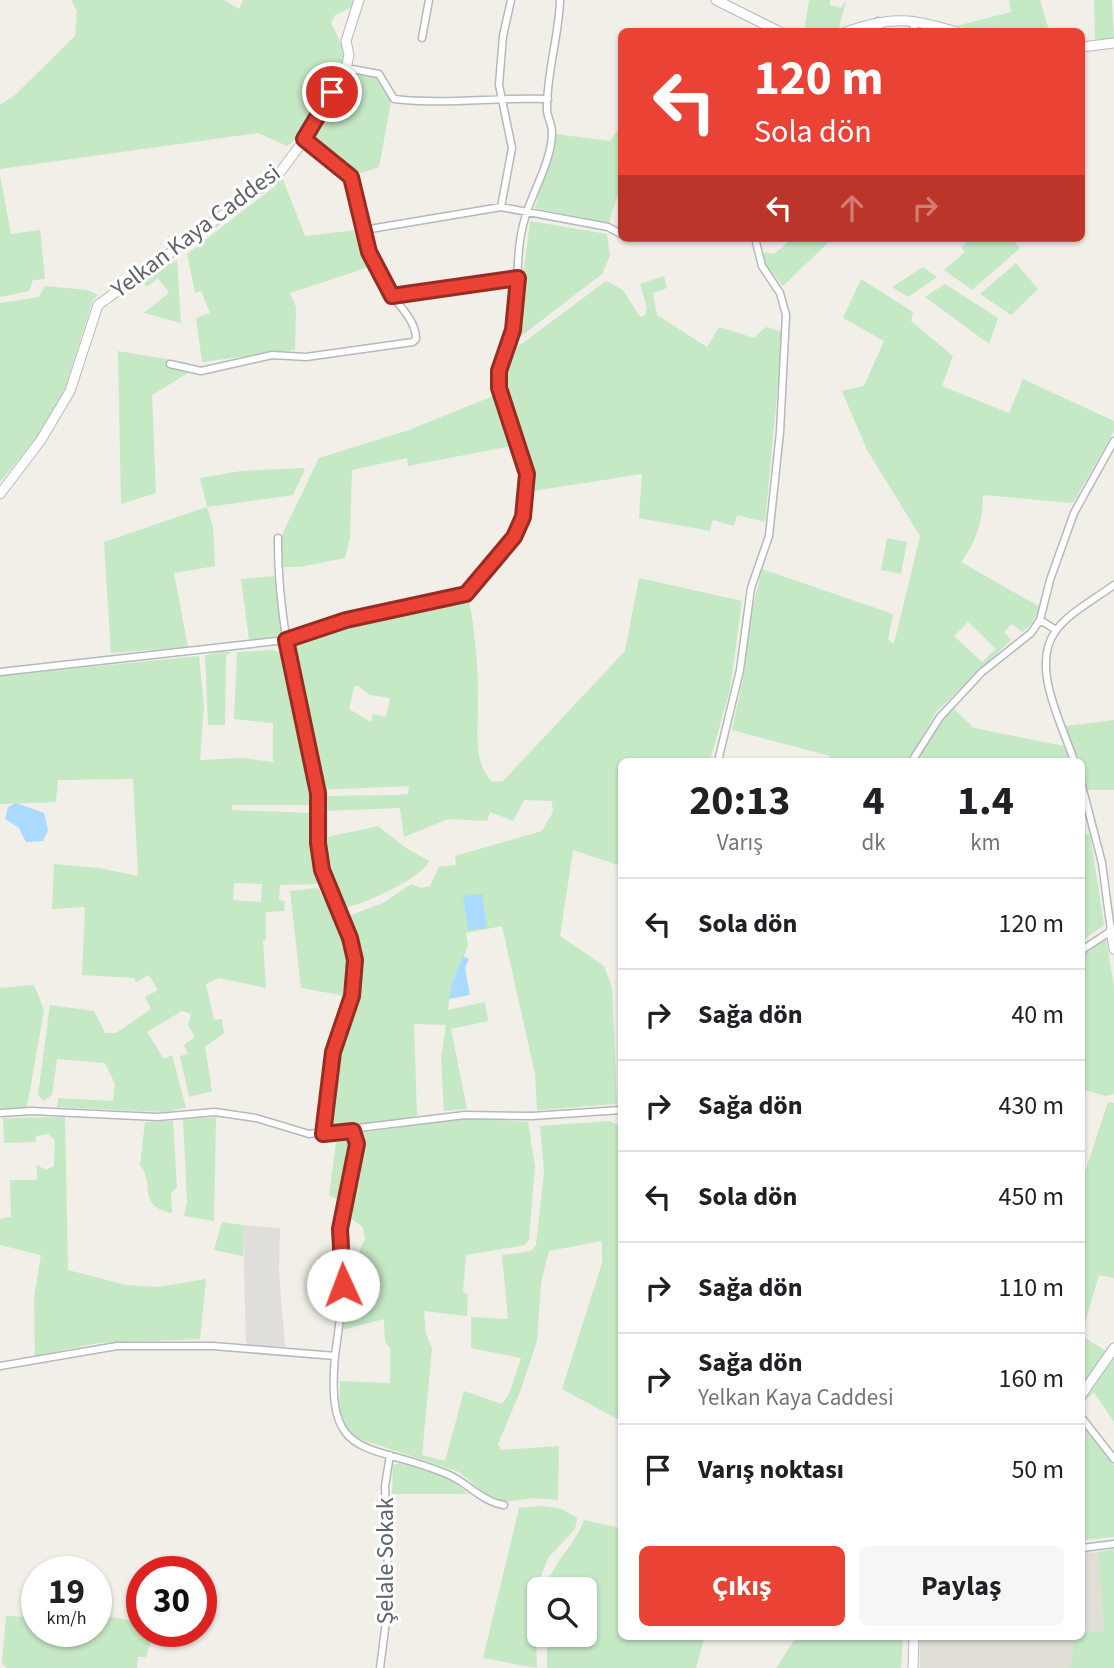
<!DOCTYPE html>
<html lang="tr">
<head>
<meta charset="utf-8">
<style>
  :root { --surface:#fff; --page:#f6f6f6; --text:#202124; --muted:#757577; --line:#e0e0e0; --accent:#ea4335 }
  body { margin:0; font-family:"Source Sans 3",sans-serif; background:var(--page); color:var(--text); height:100vh; display:flex; flex-direction:column; font-size:26px; white-space:nowrap }
  * { box-sizing:border-box; margin:0 }
  p { font-size:23px; color:var(--muted) }
  .icon { flex:none; width:38px; height:38px; fill:none; stroke:currentColor; stroke-width:2; stroke-linecap:round; stroke-linejoin:round }
  .map { position:relative; flex:1; overflow:hidden }
  .panel { position:absolute; left:618px; top:758px; width:467px; height:882px; display:flex; flex-direction:column; background:var(--surface); border-radius:10px; box-shadow:0 2px 5px #0004 }
  .panel>* { flex:none }
  .banner { position:absolute; left:618px; top:28px; width:467px; height:214px; border-radius:10px; box-shadow:0 2px 5px #0004; background:#ea4335; color:#fff; overflow:hidden }
  .tools { position:absolute; left:527px; top:1577px; display:grid; gap:14px }
  .tools a { display:grid; place-items:center; width:70px; height:70px; border-radius:10px; background:var(--surface); box-shadow:0 2px 5px #0004; font-size:35px }
  .speed { position:absolute; left:21px; top:1556px; display:flex; gap:14px; font-size:35px; font-weight:700; text-align:center }
  .speed>* { display:grid; place-content:center; width:91px; height:91px; border-radius:50%; background:var(--surface); box-shadow:0 2px 5px #0004; line-height:1 }
  .speed small { font-size:18px; font-weight:400 }
  .speed .limit { border:10px solid #d22; background:#fff; color:#111 }
  .pin { position:absolute; display:grid; place-items:center; width:60px; height:60px; color:#fff; margin:-30px; border:4px solid #fff; border-radius:50%; box-shadow:0 2px 7px #0007 }
  .me { position:absolute; width:77px; margin:-38px; rotate:358deg; stroke-linejoin:round; filter:drop-shadow(0 0 5px #0008) }
  .turn { display:flex; align-items:center; gap:24px; height:147px; padding:0 21px; font-size:32px }
  .turn .icon { width:91px; height:91px; stroke-width:2.5 }
  .turn b { display:block; font-size:49px; line-height:60px }
  .lanes { display:flex; align-items:center; height:66px; padding:0 21px; background:#0003; justify-content:center; gap:35px; direction:ltr }
  .lanes .off { opacity:.35 }
  .eta { display:flex; justify-content:space-evenly; align-items:center; height:119px; text-align:center }
  .eta b { font-size:42px; font-weight:700; line-height:49px }
  .cta { display:flex; gap:14px; margin-top:auto; padding:14px 21px }
  .cta a { flex:1; height:80px; border-radius:10px; background:var(--accent); color:#fff; font-size:28px; font-weight:700; line-height:80px; text-align:center }
  .cta a+a { background:var(--page); color:var(--text) }
  ul { padding:0; list-style:none }
  li { display:flex; align-items:center; gap:21px; height:91px; padding:0 21px; border-top:2px solid var(--line) }
  li div { flex:1 }
  li b { display:block; font-size:26px }
  li em { font-style:normal }
  .map>svg:first-child { display:block }
  .industrial { fill:#e0deda }
  .education { fill:#e1ded6 }
  .green { fill:#c5e8c5; fill-rule:evenodd }
  .water { fill:#aadaff }
  .lines { fill:none; stroke-linecap:round; stroke-linejoin:round }
  .street-casing { stroke:#b5b8bc; stroke-width:9 }
  .secondary-casing { stroke:#b6babf; stroke-width:11 }
  .street { stroke:#fff; stroke-width:6 }
  .secondary { stroke:#fff; stroke-width:9 }
  .route-casing { stroke:#982c22; stroke-width:18 }
  .route { stroke:#ea4335; stroke-width:12 }
  .labels { text-anchor:middle; dominant-baseline:central; stroke-width:6; stroke-linejoin:round; paint-order:stroke }
  .street-label { font-size:24px; fill:#5f6368; stroke:#fff }
</style>
</head>
<body>
<div class="map">
<svg width="1114" height="1668" viewBox="0 0 1114 1668">
  <rect width="100%" height="100%" fill="#f1efe8"/>
  <path class="industrial" d="M243,1225L280,1228L279,1271L285,1347L246,1345Z"/>
  <path class="education" d="M1098,1552L1104,1632H1082V1553Z
    M920,1636H1075L1070,1668H920Z"/>
  <path class="green" d="M71,0H224L239,9L243,0H353L352,7L335,15L331,23C337,35 344,47 344,60C344,76 301,137 287,146L258,133L0,169V105L15,95L75,36L77,11Z
    M809,0H830V5L841,8L846,0L839,28L804,31Z
    M1009,0H1040L1049,31H981L956,26L1011,12Z
    M1094,0H1112L1114,39H1095Z
    M347,71L376,77L391,102L379,167L362,173L354,172L310,137Z
    M618,130L621,132V183L609,223L535,208L555,134L610,141Z
    M0,175L11,234L40,230L45,279L33,280L29,291L0,297Z
    M282,177L305,236L356,230L372,266L290,293L296,307L295,350L202,362L196,318L210,313L201,291L195,293L187,254L274,187Z
    M530,221L607,234L610,256L602,274L520,337L516,332Z
    M793,238H833L783,286L762,260L765,252L774,254Z
    M972,238H1012L1020,248L972,290L944,270L965,252L961,247Z
    M177,260L181,323L144,313L169,293L158,278L147,287L141,279Z
    M1016,263L1038,289L1011,315L980,294Z
    M923,267L937,277L908,297L892,287Z
    M664,276L667,288L653,293L657,315L707,347L719,327L754,338L766,327L783,332L765,522L737,515L734,526L713,520L710,531L639,518L642,474L533,491L528,462L501,388L503,374L512,351L606,281L623,290L640,317L645,315L647,307L640,284Z
    M861,279L913,312L911,321L953,356L942,386L1009,413L1023,379L1114,421V431L1073,503L983,495C983,520 976,543 961,562L1040,607C1036,618 1032,625 1022,632L1012,624L1004,632L1011,640L936,712L908,761H828L830,756L732,730L745,669L748,626L762,569L893,614L888,640L894,644L920,536L867,450L842,391L864,386L884,341L843,318ZM968,622L996,649L982,662L954,636Z
    M945,284L998,318L989,344L925,297Z
    M45,286L87,290L98,295L93,300L63,394L38,436L0,482V303L39,297Z
    M118,351L184,362L198,367L152,395L156,493L121,504Z
    M493,396L511,446L408,466L407,458L352,470L350,537L345,558L300,567H281V537L319,458L409,430Z
    M303,468L305,470L293,495L207,507L213,527L215,566L174,573L188,647L111,653L104,542L207,507L200,478L241,471Z
    M887,538L907,542L901,574L881,570Z
    M274,576L282,633L275,637L249,640L241,579Z
    M639,578L742,601L730,689L710,761H621V866L573,850L560,936L604,966L612,987L617,1104L537,1110L535,1074L502,926L466,933L468,946L451,985L448,1010L485,1002L488,1021L451,1029L467,1109L444,1111L441,1058L446,1025L414,1024L417,1116C392,1120 354,1134 331,1124C317,1086 352,1021 357,981C359,968 358,949 353,937C351,929 345,926 346,917L383,903L411,884L421,888L430,886L439,867L456,865L455,856L542,831L553,812L552,801L524,800L513,821L490,812L487,821L448,819L404,837L400,808L321,811L322,796L398,795L408,794L409,786L319,790L291,644L328,629L469,600C475,632 478,666 478,699C479,728 471,759 492,782L503,781L625,651ZM357,685L370,695L390,698L386,717L373,714L371,722L349,709L354,687Z
    M272,650L284,653L313,805H232V810L313,813L318,884L280,885L279,900L285,901L284,911L266,912V939L263,940L266,988L219,978L206,984L214,1020L222,1019L224,1033L205,1047L212,1091L189,1097L180,1056L188,1054L184,1045L195,1037L188,1025L191,1014L182,1011L147,1032L164,1059L172,1055L186,1108L164,1112L57,1107L58,1098L113,1101L115,1084L105,1063L57,1059L52,1095L43,1101L38,1095L50,1005L94,1011L105,1033H116L151,1009L145,997L158,990L149,975L136,982L134,978L82,975L85,907L52,909L54,864L99,868L138,876L133,779L58,780L56,802L0,804V676L199,656L204,707L200,760L242,758L273,762V723L234,719L237,652ZM234,883L262,884L261,902L233,900Z
    M223,652H231L226,656L225,725H208L205,655Z
    M954,709L974,728L1064,746L1069,761H916L943,719Z
    M1114,720V790H1085L1082,761H1077L1066,726Z
    M378,826L406,848L429,861C421,879 364,904 344,908C324,891 324,862 323,838Z
    M1090,834L1104,925L1082,941V836Z
    M318,888C339,923 354,955 346,996L301,988L290,891Z
    M1106,939L1114,986V1094L1106,1096L1082,1089V955Z
    M34,985L44,1010L27,1107L0,1109V988Z
    M1108,1102L1114,1103V1278L1099,1275L1082,1333V1181Z
    M65,1117L68,1270L126,1285L157,1287L206,1279L200,1339L98,1343L35,1356L34,1298L41,1255L0,1245V1219L11,1217L10,1180H37V1165L46,1170L54,1166L55,1140L48,1134L36,1136V1142L4,1143L3,1118Z
    M216,1117L214,1221L184,1216L187,1202L183,1119Z
    M463,1118L528,1122L535,1166L529,1239L525,1245L466,1255L463,1292L468,1294L467,1316L424,1311L426,1334L432,1348L422,1455L445,1461L464,1391L502,1404L509,1394L521,1358L471,1348V1317L508,1319L502,1255L531,1251L536,1245L544,1172L540,1126L610,1121L621,1127V1421L562,1389L602,1263V1241L549,1251L541,1283L537,1341L520,1392L498,1444L501,1450L559,1446L558,1500L535,1498L501,1502L488,1496L459,1472L351,1436L339,1420L340,1381L390,1383V1348L385,1342L384,1319L342,1330L346,1260L356,1259L365,1239L363,1227L347,1216L362,1151L360,1133Z
    M173,1121L177,1187L171,1193L172,1213C136,1206 156,1185 140,1165L145,1122Z
    M350,1135L344,1201L337,1227L339,1200L329,1195L337,1136Z
    M222,1222L243,1225V1256L214,1250Z
    M1082,1336L1106,1351L1082,1386Z
    M1114,1358V1422L1094,1392L1084,1402L1083,1399Z
    M1082,1426L1114,1466V1537L1084,1540L1082,1537Z
    M400,1463L448,1478L468,1494H392L393,1465Z
    M542,1506L562,1509L577,1518L575,1529L548,1558L531,1601L535,1614L537,1668L483,1658L519,1508Z
    M584,1520L621,1528V1636H705L696,1668H547V1635L584,1634V1589H546C552,1562 575,1546 584,1520Z
    M1114,1549V1668H1070L1075,1636H1082V1632H1104L1098,1552Z
    M6,1616L37,1617V1631H96V1619L111,1617L142,1622V1631H154L146,1657H138L137,1668H6L2,1662Z
    M797,1636H903L901,1668H776Z"/>
  <path class="water" d="M16,803L44,813L48,830L43,841L26,842L19,828L5,819L8,807Z
    M482,894L487,928L468,930L463,896Z
    M463,956L469,959L465,968L470,995L449,999L451,985Z"/>
  <g class="lines">
    <g class="street-casing">
      <path id="street" d="M912,20L915,32
        M878,21L880,32
        M422,38L429,0
        M346,68L379,74L394,99C445,105 497,97 548,99
        M304,140L351,177L364,230L501,207L608,227L621,234
        M501,207L512,148L499,85L503,36L511,0
        M392,296L518,278
        M170,364L201,371L272,355L306,357L413,342L416,339C416,319 396,303 386,287C376,269 369,250 364,230
        M278,538C277,624 300,706 317,789C322,816 316,842 322,869C329,902 352,930 355,963C357,994 342,1021 334,1050C326,1077 324,1107 322,1134
        M1040,620L1056,630
        M0,672L286,640L346,620L455,598C478,589 515,542 522,518C540,458 499,436 499,385C498,365 510,348 513,329C520,293 514,253 525,218C533,190 552,161 552,132C552,125 548,118 547,111C546,74 559,37 560,0
        M718,761L740,670L751,588L769,536L780,432L786,315L780,293L762,266L755,238
        M912,761L940,717L982,672L1031,633L1040,620L1050,580L1074,513L1114,441
        M1074,761C1063,725 1030,668 1055,632C1068,613 1095,599 1114,585
        M1082,786L1102,863L1111,931L1082,950
        M0,1113L32,1111L158,1117L215,1112L256,1118L309,1134L465,1115L532,1116L621,1110
        M335,1356L342,1303L344,1268L340,1229L357,1151L353,1131
        M0,1366L117,1346H213L335,1356C325,1464 368,1441 447,1474C467,1482 482,1502 504,1505
        M1082,1418L1114,1459
        M1082,1548L1114,1544
        M380,1668L389,1598L385,1486L390,1455"/>
    </g>
    <g class="secondary-casing">
      <path id="secondary" d="M716,0L780,32
        M846,32C893,15 911,19 957,32
        M1082,47L1114,43
        M0,494L41,440L70,391L98,305L278,175L304,140L346,68L349,55L346,41L359,0
        M1114,930L1111,931L1114,949
        M1082,1394L1114,1348
        M913,1668L914,1636"/>
    </g>
    <use href="#street" class="street"/>
    <use href="#secondary" class="secondary"/>
  </g>
  <g class="lines">
    <g class="route-casing">
      <path id="route" d="M332,92L304,139L351,177L369,252L392,296L518,278L513,330L499,371V388L527,474L523,517L514,537L466,594L346,620L286,640L318,793V843L322,870L350,938L355,960L352,996L333,1052L323,1134L353,1131L357,1144L340,1229L343,1285"/>
    </g>
    <use href="#route" class="route"/>
  </g>
  <g class="labels">
    <g class="street-label">
      <text transform="translate(196 231) rotate(-37)">Yelkan Kaya Caddesi</text>
      <text transform="translate(385 1561) rotate(-90)">Şelale Sokak</text>
    </g>
  </g>
</svg>
<div class="tools">
<a><svg class="icon" aria-label="search" viewBox="0 0 24 24"><circle cx="10" cy="10" r="6"/><path d="M15 15l6 6"/></svg></a>
</div>
<div class="speed"><div>19<small>km/h</small></div><div class="limit">30</div></div>
<div class="pin" style="left:332px;top:92px;background:#d93025"><svg class="icon" aria-label="arrive" viewBox="0 0 24 24"><path d="M6 21V4h12l-3 4 3 4H6"/></svg></div>
<svg class="me" style="left:343px;top:1285px" viewBox="-20 -20 40 40"><circle r="19" fill="#fff"/><path d="M0-13L10 11 0 6-10 11z" fill="#ea4335"/></svg>
<div class="banner">
<div class="turn"><svg class="icon" aria-label="left" viewBox="0 0 24 24"><path d="M17 20v-9H6M10 6l-5 5 5 5"/></svg><div><b>120 m</b>Sola dön</div></div>
<div class="lanes"><svg class="icon" aria-label="left" viewBox="0 0 24 24"><path d="M17 20v-9H6M10 6l-5 5 5 5"/></svg><svg class="icon off" aria-label="ahead" viewBox="0 0 24 24"><path d="M12 20V5M6 11l6-6 6 6"/></svg><svg class="icon off" aria-label="right" viewBox="0 0 24 24"><path d="M7 20v-9h11M14 6l5 5-5 5"/></svg></div>
</div>
<section class="panel">
<div class="eta">
<div><b>20:13</b><p>Varış</p></div>
<div><b>4</b><p>dk</p></div>
<div><b>1.4</b><p>km</p></div>
</div>
<ul>
<li><svg class="icon" aria-label="left" viewBox="0 0 24 24"><path d="M17 20v-9H6M10 6l-5 5 5 5"/></svg><div><b>Sola dön</b></div><em>120 m</em></li>
<li><svg class="icon" aria-label="right" viewBox="0 0 24 24"><path d="M7 20v-9h11M14 6l5 5-5 5"/></svg><div><b>Sağa dön</b></div><em>40 m</em></li>
<li><svg class="icon" aria-label="right" viewBox="0 0 24 24"><path d="M7 20v-9h11M14 6l5 5-5 5"/></svg><div><b>Sağa dön</b></div><em>430 m</em></li>
<li><svg class="icon" aria-label="left" viewBox="0 0 24 24"><path d="M17 20v-9H6M10 6l-5 5 5 5"/></svg><div><b>Sola dön</b></div><em>450 m</em></li>
<li><svg class="icon" aria-label="right" viewBox="0 0 24 24"><path d="M7 20v-9h11M14 6l5 5-5 5"/></svg><div><b>Sağa dön</b></div><em>110 m</em></li>
<li><svg class="icon" aria-label="right" viewBox="0 0 24 24"><path d="M7 20v-9h11M14 6l5 5-5 5"/></svg><div><b>Sağa dön</b><p>Yelkan Kaya Caddesi</p></div><em>160 m</em></li>
<li><svg class="icon" aria-label="arrive" viewBox="0 0 24 24"><path d="M6 21V4h12l-3 4 3 4H6"/></svg><div><b>Varış noktası</b></div><em>50 m</em></li>
</ul>
<div class="cta"><a>Çıkış</a><a>Paylaş</a></div>
</section>
</div>
</body>
</html>
